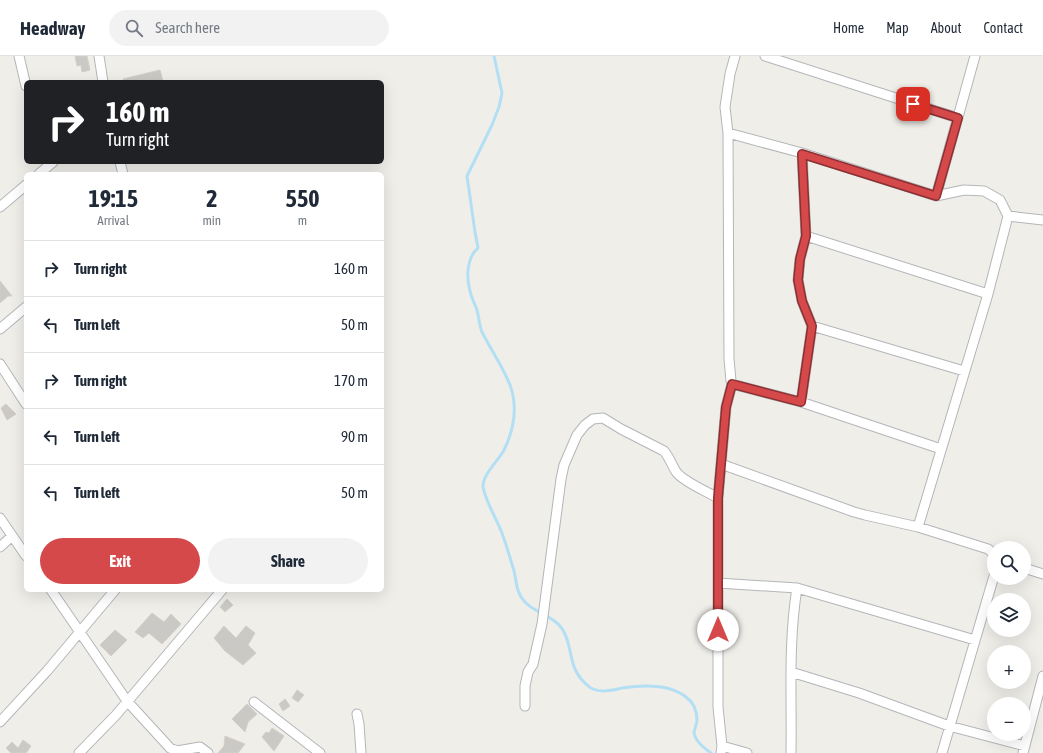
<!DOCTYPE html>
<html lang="en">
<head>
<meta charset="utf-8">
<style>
  :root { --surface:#fff; --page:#f2f2f3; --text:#1f2937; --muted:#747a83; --line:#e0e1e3; --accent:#d6494b }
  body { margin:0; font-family:"Asap Condensed",sans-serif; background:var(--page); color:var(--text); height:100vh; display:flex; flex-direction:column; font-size:15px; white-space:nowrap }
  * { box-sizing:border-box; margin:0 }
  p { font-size:13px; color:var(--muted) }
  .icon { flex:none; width:22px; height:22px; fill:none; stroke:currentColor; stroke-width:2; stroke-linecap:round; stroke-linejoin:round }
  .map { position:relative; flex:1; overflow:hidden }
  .sheet { position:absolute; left:24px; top:116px; width:360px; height:420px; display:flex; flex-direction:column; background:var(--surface); border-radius:6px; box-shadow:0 4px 16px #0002 }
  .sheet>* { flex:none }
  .top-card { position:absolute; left:24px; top:24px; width:360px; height:84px; border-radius:6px; box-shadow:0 4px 16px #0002; background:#202124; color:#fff; overflow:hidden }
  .tools { position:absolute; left:987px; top:485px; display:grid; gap:8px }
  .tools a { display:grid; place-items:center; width:44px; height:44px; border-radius:50%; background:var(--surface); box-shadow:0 4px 16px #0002; font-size:20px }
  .pin { position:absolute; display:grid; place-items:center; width:34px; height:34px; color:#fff; margin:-17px; border-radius:8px; box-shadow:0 2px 6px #0006 }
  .me { position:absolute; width:44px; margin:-22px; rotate:0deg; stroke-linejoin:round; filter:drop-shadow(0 0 3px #0008) }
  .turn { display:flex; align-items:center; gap:14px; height:84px; padding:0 16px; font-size:18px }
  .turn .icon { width:52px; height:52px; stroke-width:2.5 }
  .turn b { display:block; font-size:28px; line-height:34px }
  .eta { display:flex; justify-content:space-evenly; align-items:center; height:68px; text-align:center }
  .eta b { font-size:24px; font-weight:700; line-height:28px }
  .button { display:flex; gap:8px; margin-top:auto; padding:8px 16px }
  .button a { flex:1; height:46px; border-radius:24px; background:var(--accent); color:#fff; font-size:16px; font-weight:700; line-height:46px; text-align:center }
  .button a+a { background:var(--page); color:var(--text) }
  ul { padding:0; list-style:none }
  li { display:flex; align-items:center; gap:12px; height:56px; padding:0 16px; border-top:1px solid var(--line) }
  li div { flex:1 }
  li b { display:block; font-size:15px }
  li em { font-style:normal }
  header { display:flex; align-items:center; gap:24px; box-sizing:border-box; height:56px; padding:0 20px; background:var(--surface); border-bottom:1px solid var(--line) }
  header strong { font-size:19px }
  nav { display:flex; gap:22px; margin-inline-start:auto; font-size:14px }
  .search { width:280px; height:36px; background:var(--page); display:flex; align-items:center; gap:10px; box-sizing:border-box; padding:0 14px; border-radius:22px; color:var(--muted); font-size:15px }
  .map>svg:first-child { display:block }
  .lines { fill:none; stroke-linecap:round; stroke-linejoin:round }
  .stream { stroke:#b3dff5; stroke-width:3 }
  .building { fill:#cbc9c5; stroke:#d4cfc8 }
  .minor-casing { stroke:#b3b6b9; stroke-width:11 }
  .minor { stroke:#fff; stroke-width:9 }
  .route-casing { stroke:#8b2f31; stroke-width:10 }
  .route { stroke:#d6494b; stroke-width:7 }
</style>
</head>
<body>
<header>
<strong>Headway</strong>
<div class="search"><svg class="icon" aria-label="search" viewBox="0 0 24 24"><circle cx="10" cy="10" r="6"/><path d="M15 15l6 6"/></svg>Search here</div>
<nav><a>Home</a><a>Map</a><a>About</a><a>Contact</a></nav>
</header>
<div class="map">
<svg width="1043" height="697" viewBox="0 0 1043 697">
  <rect width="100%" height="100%" fill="#f0eee9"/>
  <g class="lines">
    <path class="stream" d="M494,0L502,37L499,51L492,69L467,120L475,176L478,192C467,201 466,221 470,235C471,241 475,248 477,254C479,261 479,269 482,276C491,294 503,311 510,329C518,350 514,374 504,394C499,404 482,419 483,431C486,447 498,465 503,480C507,491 511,505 514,515C517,527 516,537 525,546C536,558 556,560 564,576C573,593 568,611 585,627C587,629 590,632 593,633C602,637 613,634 622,632C642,629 670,628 686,641C694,647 697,655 697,664C697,669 694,673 694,677C696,686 704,692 711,697"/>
  </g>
  <path class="building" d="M75,0H87L90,14L82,16L81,9L77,10Z
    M160,14L163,26H124L123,23Z
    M0,225L12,240H8L0,247Z
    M6,348L16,358L7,364L1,352Z
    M227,543L233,549L225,556L220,551Z
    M152,557L164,566L171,558L181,568L162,588L149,577L143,582L135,576Z
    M224,570L236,582L246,570L255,577L248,589L256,597L243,609L225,595L214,582Z
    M115,574L127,584L111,600L100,589Z
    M297,634L304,639L298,646L292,642Z
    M285,643L290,650L283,655L279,648Z
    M247,648L257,658L248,666L245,676L232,663Z
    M272,672L284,680L274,695L262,681L266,676L269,677Z
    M225,680L245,688L238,697H218L224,690Z
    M23,684L31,690L26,697H11L6,692L12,686L18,692Z"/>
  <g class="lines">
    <g class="minor-casing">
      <path id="minor" d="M19,0L26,30
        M99,0L103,26
        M765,0L958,62
        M728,77L802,97L936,140L964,134L984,135L1000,144L1008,160L988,238L918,471
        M802,97L806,180L800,203L798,224L802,245L812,270L801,346L941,393
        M120,106L123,118
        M39,118L53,106
        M936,140L975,0
        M0,151L26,129
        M1008,160L1043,164
        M806,180L988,238
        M812,270L964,315
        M0,273L26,251
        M0,308L26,348
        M732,328L801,346
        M721,408L854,456L865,459L918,471L988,493L994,498
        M0,462L26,500
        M0,491L12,480
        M1024,512L1043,518
        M718,527L797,532L975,584
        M51,534L127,645L170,692L177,695L200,691L208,697
        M791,616L859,637L949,670L1025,690
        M254,646L320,697
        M525,650V630L528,616L533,608L542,568L561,423L564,409L577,379L585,369L593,363L603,362L621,373L664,395C670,402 672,410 677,417C686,427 706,435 718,442
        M357,658L359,668L361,697
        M0,666L47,615L115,534
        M722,690L747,697
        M79,697L116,659L222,534
        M721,697L722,690L718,651V442L726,351L732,328L731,325L729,303L728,77L725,51L730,18L735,0
        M791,697C792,641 788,588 797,532
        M942,697L994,520
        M1023,697L1043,620"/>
    </g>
    <use href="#minor" class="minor"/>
  </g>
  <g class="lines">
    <g class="route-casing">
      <path id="route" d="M718,574V442L726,351L732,328L801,346L812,270L802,245L798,224L800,203L806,180L802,98L936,140L958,62L913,48"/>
    </g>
    <use href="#route" class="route"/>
  </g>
</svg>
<div class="tools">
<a><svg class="icon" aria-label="search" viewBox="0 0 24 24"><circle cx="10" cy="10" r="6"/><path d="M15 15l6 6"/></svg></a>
<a><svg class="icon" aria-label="layers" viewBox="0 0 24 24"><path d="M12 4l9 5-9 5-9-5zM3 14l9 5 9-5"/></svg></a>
<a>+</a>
<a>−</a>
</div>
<div class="pin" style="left:913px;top:48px;background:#d93025"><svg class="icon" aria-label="arrive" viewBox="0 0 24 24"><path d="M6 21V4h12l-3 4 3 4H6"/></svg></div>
<svg class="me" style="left:718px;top:574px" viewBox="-20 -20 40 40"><circle r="19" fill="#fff"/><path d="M0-13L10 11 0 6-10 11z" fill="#d6494b"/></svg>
<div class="top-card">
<div class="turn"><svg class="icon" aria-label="right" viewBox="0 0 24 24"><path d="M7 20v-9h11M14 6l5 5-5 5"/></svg><div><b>160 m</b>Turn right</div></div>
</div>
<section class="sheet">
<div class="eta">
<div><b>19:15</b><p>Arrival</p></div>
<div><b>2</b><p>min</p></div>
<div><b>550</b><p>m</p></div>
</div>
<ul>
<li><svg class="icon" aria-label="right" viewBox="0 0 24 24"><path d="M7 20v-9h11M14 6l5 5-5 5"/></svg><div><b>Turn right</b></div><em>160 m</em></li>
<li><svg class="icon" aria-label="left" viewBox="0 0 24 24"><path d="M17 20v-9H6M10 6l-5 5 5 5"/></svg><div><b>Turn left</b></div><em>50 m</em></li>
<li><svg class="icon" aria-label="right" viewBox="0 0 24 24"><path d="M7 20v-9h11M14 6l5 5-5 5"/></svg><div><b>Turn right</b></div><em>170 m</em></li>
<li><svg class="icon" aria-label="left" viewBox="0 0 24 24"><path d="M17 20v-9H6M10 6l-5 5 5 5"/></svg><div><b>Turn left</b></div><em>90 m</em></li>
<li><svg class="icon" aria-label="left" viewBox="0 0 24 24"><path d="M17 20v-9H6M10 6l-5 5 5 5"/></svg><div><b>Turn left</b></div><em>50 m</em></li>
</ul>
<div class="button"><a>Exit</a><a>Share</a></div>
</section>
</div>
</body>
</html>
